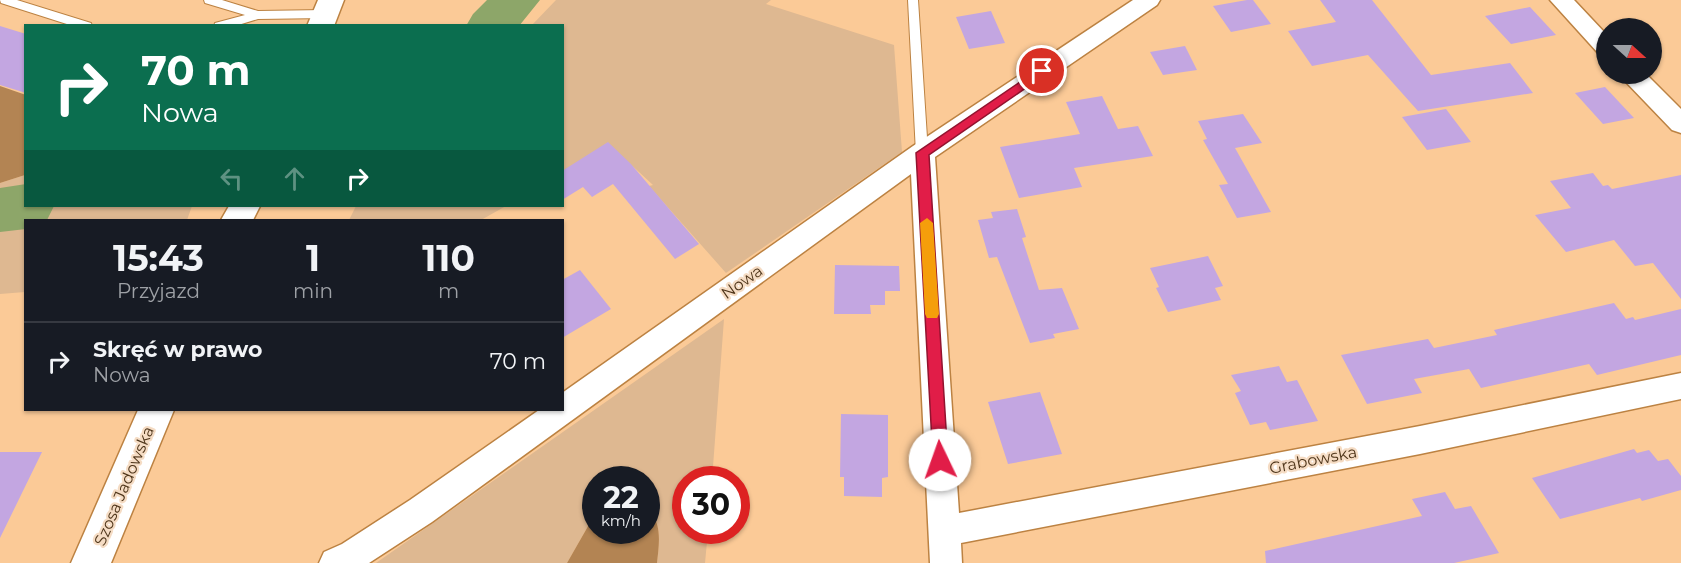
<!DOCTYPE html>
<html lang="pl">
<head>
<meta charset="utf-8">
<style>
  :root { --surface:#171b24; --page:#242831; --text:#f1f3f6; --muted:#9ea1a6; --line:#363941 }
  body { margin:0; font-family:Montserrat,sans-serif; background:var(--page); color:var(--text); height:100vh; display:flex; flex-direction:column; font-size:22px; white-space:nowrap }
  * { box-sizing:border-box; margin:0 }
  p { font-size:20px; color:var(--muted) }
  .icon { flex:none; width:33px; height:33px; fill:none; stroke:currentColor; stroke-width:2; stroke-linecap:round; stroke-linejoin:round }
  .map { position:relative; flex:1; overflow:hidden }
  .side { position:absolute; left:24px; top:219px; width:540px; height:192px; display:flex; flex-direction:column; background:var(--surface); border-radius:0px; box-shadow:0 2px 4px #0004 }
  .side>* { flex:none }
  .guide { position:absolute; left:24px; top:24px; width:540px; height:183px; border-radius:0px; box-shadow:0 2px 4px #0004; background:#0b6e4f; color:#fff; overflow:hidden }
  .needle { width:39px; rotate:111deg }
  .tools { position:absolute; left:1596px; top:18px; display:grid; gap:12px }
  .tools a { display:grid; place-items:center; width:66px; height:66px; border-radius:50%; background:var(--surface); box-shadow:0 2px 4px #0004; font-size:30px }
  .speed { position:absolute; left:582px; top:466px; display:flex; gap:12px; font-size:30px; font-weight:700; text-align:center }
  .speed>* { display:grid; place-content:center; width:78px; height:78px; border-radius:50%; background:var(--surface); box-shadow:0 2px 4px #0004; line-height:1 }
  .speed small { font-size:15px; font-weight:400 }
  .speed .limit { border:9px solid #d22; background:#fff; color:#111 }
  .pin { position:absolute; display:grid; place-items:center; width:51px; height:51px; color:#fff; margin:-26px; border:3px solid #fff; border-radius:50%; box-shadow:0 2px 6px #0007 }
  .me { position:absolute; width:66px; margin:-33px; rotate:357deg; stroke-linejoin:round; filter:drop-shadow(0 0 4px #0008) }
  .turn { display:flex; align-items:center; gap:21px; height:126px; padding:0 18px; font-size:27px }
  .turn .icon { width:78px; height:78px; stroke-width:2.5 }
  .turn b { display:block; font-size:42px; line-height:51px }
  .lanes { display:flex; align-items:center; height:57px; padding:0 18px; background:#0003; justify-content:center; gap:30px; direction:ltr }
  .lanes .off { opacity:.35 }
  .eta { display:flex; justify-content:space-evenly; align-items:center; height:102px; text-align:center }
  .eta b { font-size:36px; font-weight:700; line-height:42px }
  ul { padding:0; list-style:none }
  li { display:flex; align-items:center; gap:18px; height:78px; padding:0 18px; border-top:2px solid var(--line) }
  li div { flex:1 }
  li b { display:block; font-size:22px }
  li em { font-style:normal }
  .map>svg:first-child { display:block }
  .green { fill:#deb891 }
  .forest { fill:#b38453 }
  .lines { fill:none; stroke-linecap:round; stroke-linejoin:round }
  .river { fill:#8da669; fill-rule:evenodd }
  .building { fill:#c3a6e1 }
  .lane-casing { stroke:#bc8242; stroke-width:2 }
  .street-casing { stroke:#bc8242; stroke-width:3 }
  .secondary-casing { stroke:#bc8242; stroke-width:3 }
  .lane { fill:#fff; fill-rule:evenodd }
  .street { fill:#fff; fill-rule:evenodd }
  .secondary { fill:#fff; fill-rule:evenodd }
  .route { fill:#e11d48; stroke:#92132f; stroke-width:1.5 }
  .slow { fill:#f59e0b }
  .labels { text-anchor:middle; dominant-baseline:central; stroke-width:4.5; stroke-linejoin:round; paint-order:stroke }
  .street-label { font-size:16px; fill:#4e351a; stroke:#f5dcc4 }
</style>
</head>
<body>
<div class="map">
<svg width="1681" height="563" viewBox="0 0 1681 563">
  <rect width="100%" height="100%" fill="#fbca97"/>
  <path class="green" d="M556,0H771L766,4L894,45L902,152L726,273L649,186L653,185L626,160L563,171L562,26H531Z
    M25,175L26,206H192L187,220H26L25,292L0,294V183Z
    M356,206H506L481,220H349Z
    M724,319L712,480H686V531H708L705,563H657C659,545 663,521 647,509L646,480H596L595,514L567,563H376Z"/>
  <path class="forest" d="M0,86L26,95L25,175L0,183Z
    M647,509C663,521 659,545 657,563H567L595,514L596,531H646Z"/>
  <g class="lines">
    <path class="river" d="M487,0H540L519,26H466L473,14Z
      M26,184V206H54L47,220H26V229L0,232V188Z"/>
  </g>
  <path class="building" d="M1247,0H1253L1271,24L1231,32L1213,6Z
    M1320,0H1372L1431,75L1510,63L1533,93L1418,111L1368,55L1312,66L1288,31L1336,22Z
    M1530,7L1556,35L1511,44L1485,16Z
    M991,11L1005,43L969,49L956,17Z
    M0,26L26,34V93L0,85Z
    M1185,46L1197,70L1163,75L1150,52Z
    M1605,87L1634,118L1603,124L1575,93Z
    M1102,96L1118,129L1138,126L1153,156L1074,168L1082,187L1019,198L1000,147L1080,134L1066,102Z
    M1446,109L1471,142L1427,150L1402,117Z
    M1243,114L1262,143L1235,148L1271,212L1237,218L1219,185L1228,184L1203,140L1207,139L1198,121Z
    M608,142L631,164L699,244L675,259L613,184L592,197L583,187L562,200V171Z
    M1593,173L1603,186L1608,185L1612,189L1681,175V299L1653,263L1635,266L1614,240L1566,252L1535,215L1571,208L1550,181Z
    M1017,209L1026,237L1022,238L1039,290L1062,288L1079,329L1053,334L1055,338L1030,343L997,257L989,258L978,220L993,218L991,212Z
    M1208,256L1223,286L1215,288L1221,300L1168,312L1156,288L1159,287L1150,268Z
    M835,265L899,266L900,291H885V305H870L871,314H834Z
    M580,270L611,309L562,338V280Z
    M1614,303L1626,319L1633,317L1635,320L1681,309V355L1597,375L1589,364L1481,388L1469,369L1414,379L1422,393L1367,404L1341,355L1428,339L1434,348L1497,335L1494,330Z
    M1279,366L1287,382L1297,380L1318,421L1270,430L1266,422L1250,425L1235,393L1241,391L1231,375Z
    M1040,392L1062,454L1008,464L988,402Z
    M841,414L888,415V477L882,478V497L844,496V477H840Z
    M1634,449L1637,453L1649,450L1658,461L1668,459L1681,476V490L1642,501L1640,498L1560,519L1532,478Z
    M0,452H42L0,538Z
    M1445,492L1455,509L1471,506L1499,553L1454,563H1266L1265,551L1422,516L1412,499Z"/>
  <g class="lines">
    <g class="lane-casing">
      <path id="lane" d="M0,0H17L91,23L92,26H73L1,3Z
        M204,0H222L258,11L325,10L331,14L325,18L258,19L235,26H214L215,23L245,15L205,3Z
        M908,0H918L928,153L922,158L916,153Z"/>
    </g>
    <g class="street-casing">
      <path id="street" d="M1133,0H1160L1157,5L935,157L959,513L1420,426L1681,373V399L1420,454L961,543L962,563H930L911,174L432,522L369,563H319L324,552L342,544L410,500L539,410H562V393L913,146Z
        M1550,0H1574L1606,34V55L1598,53Z
        M1621,74H1646L1681,109V133L1672,130L1624,80Z"/>
    </g>
    <g class="secondary-casing">
      <path id="secondary" d="M318,0H344L334,26H307Z
        M229,206H260L253,220H221Z
        M138,410H174L111,563H71Z"/>
    </g>
    <use href="#lane" class="lane"/>
    <use href="#street" class="street"/>
    <use href="#secondary" class="secondary"/>
  </g>
  <path class="route" d="M1042,67L1046,68V74L929,155L948,460L946,465L940,468L935,465L933,460L916,153Z"/>
  <path class="slow" d="M927,218L933,223L939,314L937,318H927L925,314L920,223Z"/>
  <g class="labels">
    <g class="street-label">
      <text transform="translate(742 282) rotate(-35)">Nowa</text>
      <text transform="translate(1313 460) rotate(-11)">Grabowska</text>
      <text transform="translate(124 486) rotate(-67)">Szosa Jadowska</text>
    </g>
  </g>
</svg>
<div class="tools">
<a><svg class="needle" viewBox="-14 -14 28 28"><path d="M0-13l5 13h-10z" fill="#e53935"/><path d="M0 13l5-13h-10z" fill="#9ea1a6"/></svg></a>
</div>
<div class="speed"><div>22<small>km/h</small></div><div class="limit">30</div></div>
<div class="pin" style="left:1042px;top:71px;background:#d93025"><svg class="icon" aria-label="arrive" viewBox="0 0 24 24"><path d="M6 21V4h12l-3 4 3 4H6"/></svg></div>
<svg class="me" style="left:940px;top:460px" viewBox="-20 -20 40 40"><circle r="19" fill="#fff"/><path d="M0-13L10 11 0 6-10 11z" fill="#e11d48"/></svg>
<div class="guide">
<div class="turn"><svg class="icon" aria-label="right" viewBox="0 0 24 24"><path d="M7 20v-9h11M14 6l5 5-5 5"/></svg><div><b>70 m</b>Nowa</div></div>
<div class="lanes"><svg class="icon off" aria-label="left" viewBox="0 0 24 24"><path d="M17 20v-9H6M10 6l-5 5 5 5"/></svg><svg class="icon off" aria-label="ahead" viewBox="0 0 24 24"><path d="M12 20V5M6 11l6-6 6 6"/></svg><svg class="icon" aria-label="right" viewBox="0 0 24 24"><path d="M7 20v-9h11M14 6l5 5-5 5"/></svg></div>
</div>
<section class="side">
<div class="eta">
<div><b>15:43</b><p>Przyjazd</p></div>
<div><b>1</b><p>min</p></div>
<div><b>110</b><p>m</p></div>
</div>
<ul>
<li><svg class="icon" aria-label="right" viewBox="0 0 24 24"><path d="M7 20v-9h11M14 6l5 5-5 5"/></svg><div><b>Skręć w prawo</b><p>Nowa</p></div><em>70 m</em></li>
</ul>
</section>
</div>
</body>
</html>
